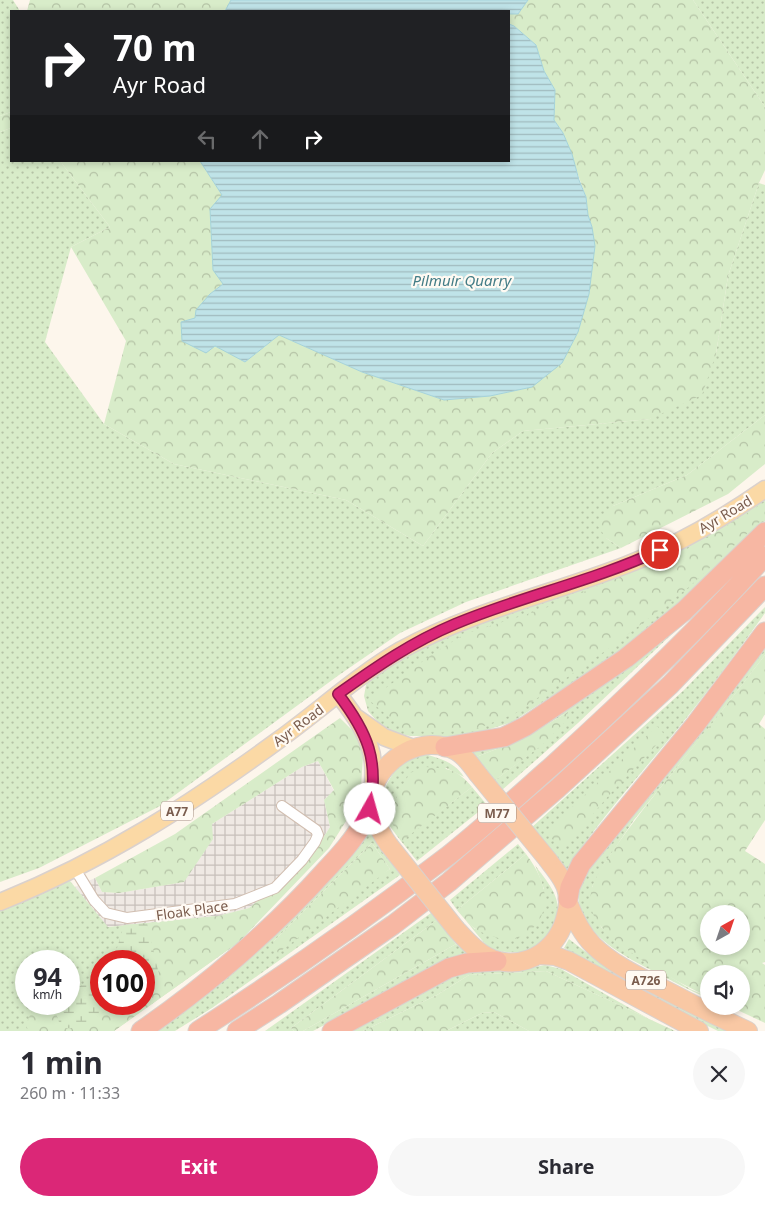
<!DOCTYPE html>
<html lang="en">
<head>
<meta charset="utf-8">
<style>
  :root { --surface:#fff; --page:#f7f7f7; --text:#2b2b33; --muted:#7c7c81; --accent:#db2777 }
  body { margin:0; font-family:"Noto Sans",sans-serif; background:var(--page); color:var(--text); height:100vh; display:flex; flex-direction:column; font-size:19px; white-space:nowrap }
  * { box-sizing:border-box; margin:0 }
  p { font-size:16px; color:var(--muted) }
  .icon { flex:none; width:28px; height:28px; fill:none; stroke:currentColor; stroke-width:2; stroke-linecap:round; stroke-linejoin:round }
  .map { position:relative; height:1031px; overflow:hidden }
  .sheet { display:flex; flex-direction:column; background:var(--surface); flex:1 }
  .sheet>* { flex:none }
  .top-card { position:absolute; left:10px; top:10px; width:500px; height:152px; border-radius:0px; box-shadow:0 2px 8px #0003; background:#202124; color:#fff; overflow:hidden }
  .needle { width:32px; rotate:40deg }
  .controls { position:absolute; left:700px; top:905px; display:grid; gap:10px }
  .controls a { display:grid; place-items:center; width:50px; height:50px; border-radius:50%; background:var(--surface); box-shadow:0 2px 8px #0003; font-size:25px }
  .speed { position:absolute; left:15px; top:950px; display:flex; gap:10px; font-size:25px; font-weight:700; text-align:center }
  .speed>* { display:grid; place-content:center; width:65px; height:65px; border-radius:50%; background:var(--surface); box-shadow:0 2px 8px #0003; line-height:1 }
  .speed small { font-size:12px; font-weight:400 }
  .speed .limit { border:8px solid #d22; background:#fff; color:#111 }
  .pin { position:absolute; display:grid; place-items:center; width:42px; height:42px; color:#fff; margin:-21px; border:2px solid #fff; border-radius:50%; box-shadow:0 1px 5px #0007 }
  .me { position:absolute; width:55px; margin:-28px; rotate:7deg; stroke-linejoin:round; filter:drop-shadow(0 0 4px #0008) }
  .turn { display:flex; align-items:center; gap:18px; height:105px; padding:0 20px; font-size:22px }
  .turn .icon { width:65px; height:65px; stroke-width:2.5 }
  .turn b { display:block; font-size:35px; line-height:42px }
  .lanes { display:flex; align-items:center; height:48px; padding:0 20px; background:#0003; justify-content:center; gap:25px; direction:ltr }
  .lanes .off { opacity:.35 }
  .round { display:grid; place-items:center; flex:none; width:52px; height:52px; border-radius:26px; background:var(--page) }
  .head { display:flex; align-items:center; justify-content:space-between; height:85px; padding:0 20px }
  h1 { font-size:30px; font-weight:700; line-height:38px }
  .cta { display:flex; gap:10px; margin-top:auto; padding:10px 20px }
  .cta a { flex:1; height:58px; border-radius:30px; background:var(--accent); color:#fff; font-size:20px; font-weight:700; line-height:58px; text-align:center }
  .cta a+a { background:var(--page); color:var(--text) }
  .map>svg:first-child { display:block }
  .industrial { fill:url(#industrial-grid) }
  .grass { fill:url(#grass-dots); fill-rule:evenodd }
  .forest { fill:url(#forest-crowns); fill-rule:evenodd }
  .wetland { fill:url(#wetland-marsh) }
  .water { fill:url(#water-rules); stroke:#a5d3da }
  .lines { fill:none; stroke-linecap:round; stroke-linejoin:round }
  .minor-casing { stroke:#d1beb0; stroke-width:12 }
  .primary-casing { stroke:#dad1cd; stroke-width:19 }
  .trunk-casing { stroke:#dad1cd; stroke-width:20 }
  .motorway-casing { stroke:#dad1cd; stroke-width:21 }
  .minor { stroke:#fff; stroke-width:10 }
  .primary { stroke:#fbd9a5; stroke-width:16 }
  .trunk { stroke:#f9c8a4; stroke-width:18 }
  .motorway { stroke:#f7b7a3; stroke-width:19 }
  .trunk-bridge-casing { stroke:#dad1cd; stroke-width:20; stroke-linecap:butt }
  .trunk-bridge { stroke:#f9c8a4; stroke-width:18 }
  .route-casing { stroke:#8e194d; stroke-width:12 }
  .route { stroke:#db2777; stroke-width:9 }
  .labels { text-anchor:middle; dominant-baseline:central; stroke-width:4.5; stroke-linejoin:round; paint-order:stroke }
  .shield { fill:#fffaf3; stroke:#a28b7f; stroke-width:1 }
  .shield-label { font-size:12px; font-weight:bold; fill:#7a5c4d }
  .street-label { font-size:14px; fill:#7a5c4d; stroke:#fffaf3 }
  .water-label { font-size:15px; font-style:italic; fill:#437c86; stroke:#fffaf3 }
</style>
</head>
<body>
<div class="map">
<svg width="765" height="1031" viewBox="0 0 765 1031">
  <defs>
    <pattern id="industrial-grid" width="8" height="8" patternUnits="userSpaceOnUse" patternTransform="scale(1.25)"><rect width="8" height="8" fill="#efe9e4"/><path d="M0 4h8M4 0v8" fill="none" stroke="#c7c0bb"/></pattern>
    <pattern id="grass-dots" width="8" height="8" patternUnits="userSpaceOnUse" patternTransform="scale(1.25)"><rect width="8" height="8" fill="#d8ecc9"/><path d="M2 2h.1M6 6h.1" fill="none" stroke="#b4c2a5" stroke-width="1.8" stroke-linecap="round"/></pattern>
    <pattern id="forest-crowns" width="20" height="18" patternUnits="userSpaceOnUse" patternTransform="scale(1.25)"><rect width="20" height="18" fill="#d8ecc9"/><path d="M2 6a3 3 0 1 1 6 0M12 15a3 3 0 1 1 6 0" fill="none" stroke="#b4c2a5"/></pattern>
    <pattern id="wetland-marsh" width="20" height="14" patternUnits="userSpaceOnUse" patternTransform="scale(1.25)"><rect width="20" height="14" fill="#d8ecc9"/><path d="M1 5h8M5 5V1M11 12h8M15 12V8" fill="none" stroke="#b4c2a5"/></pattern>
    <pattern id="water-rules" width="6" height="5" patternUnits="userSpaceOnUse" patternTransform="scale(1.25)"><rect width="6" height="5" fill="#bfe3e8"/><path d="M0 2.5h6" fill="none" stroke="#a0bbbe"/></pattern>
  </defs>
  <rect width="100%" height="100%" fill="#fdf6ec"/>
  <path class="industrial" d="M318,761L334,791L324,800L330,827L311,857L249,908L218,916L107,927L75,887L95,878L102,892L119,893L184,882L212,824L302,767Z"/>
  <path class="grass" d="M0,0H13L20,11H11V112L0,116Z
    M693,0H765V107Z
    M11,128V161H60L110,227L71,247L45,342L104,424L174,464L346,500L423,546L492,453L523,431L650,419L716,354L728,276L759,183L765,185V415L687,475L613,506L606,538L621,548L466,602L400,633L339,675L160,806L39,868L0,882V132Z
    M765,496V521L678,604L641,635L598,666L512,722L487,730L444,738L423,736H410L396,733L385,728L375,719L368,711L364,696L366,685L370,677L398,659L470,623L579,588Z
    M711,597L578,723L502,790L494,781L540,746L568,712L522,739L476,757L470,750L500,744Z
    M765,607V613C737,652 709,690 680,726C641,774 599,819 566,871L531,828L684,690Z
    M765,647V655L705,733L634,820L605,863L592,887L601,927L628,950L690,989L709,997V999C691,991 674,982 657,973C621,955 564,927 582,877Z
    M428,755C444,760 455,763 464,777L446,768L402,840L472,787L487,805L417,861C409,850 389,828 384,816C376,796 393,765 413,757C417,755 423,755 428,755Z
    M368,828L400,875L212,1008L175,1031H157L213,988L326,884ZM372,843L390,869L273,942Z
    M518,844L526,854L457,910L450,900Z
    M535,865C544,878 557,891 558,908C558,924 547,943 534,950C526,953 500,953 492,949C486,947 469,924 464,918L475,929L544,889Z
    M70,881L108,927L218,916L239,942L114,1031H0V910ZM26,961H69V1004H26ZM101,961H144V1004H101Z
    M431,913L437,920L291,1028L294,1031H265Z
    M569,939C617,978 676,1003 730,1031H718L673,1009L564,948Z
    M456,944L468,953L450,958L313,1031H303Z
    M545,965L561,969L649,1019L546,971L469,975L437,995L363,1031H347L463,968H485L515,971Z
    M494,1012L529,1031H446L482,1013Z"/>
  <path class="forest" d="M30,0H231L225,11H27Z
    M528,0H693L765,107V170L759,183L728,276L716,354L702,395L650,419L523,431L492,453L423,546L346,500L174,464L104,424L126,341L71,247L110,227L60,161H200L222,195L223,284L210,294L215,345L245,362L279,335L362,372L444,400L490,396L532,387L592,227L588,215L586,197L563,133L554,120L555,90L544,71L536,45L514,26L509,24V14H518Z
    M11,112V128L0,132V116Z
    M765,415V464L728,494L621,548L606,538L598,526L613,506L687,475Z
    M765,502V517L689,587L618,642L516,713L479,728L437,733L403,729L369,700L437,651L465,634L543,609L694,546Z
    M765,655V714L759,724L765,729V820L745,851L765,864V962L762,963L765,965V1023L729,1006H741V974H709V997C680,984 600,941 592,911C590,904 590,891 593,885C598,872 607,860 614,849C633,822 653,796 674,771C705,733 735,694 765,655ZM709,914H741V946H709Z
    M568,712L567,720L541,746L494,781L476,757L522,739Z
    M340,718L358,736L363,757L361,787L348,818L329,848L239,942L114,1031H28L26,1024L35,1004H53L61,1028H79L116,1004H144V985L159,975L147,923L218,916L249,908L311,857L330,827L324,800L334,790L318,761L302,767L212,824L213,839L184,882L119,893L102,892L95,878L175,834Z
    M657,726L664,734L658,743L611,793L562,850L546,832Z
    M425,767C448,768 457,769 472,787L402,841L392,823L393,808L399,791L410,773Z
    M372,843L390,869L278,953L273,942Z
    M526,854C536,867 545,884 545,900C545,916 534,931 520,937C509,943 486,936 476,929C469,925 462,916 457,910Z
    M437,920L456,944L303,1031H294L291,1028Z
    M546,971L675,1031H529L494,1012L482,1013L446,1031H363L437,995L469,975Z"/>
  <path class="wetland" d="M147,923L159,975L144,985V961H111L114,958L124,925Z
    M101,970V1004H116L80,1028H61L53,1004H69V990L83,985Z"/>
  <path class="water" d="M231,0H528L518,14H509V11H225Z
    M509,24L514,26L536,45L544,71L555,90L554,120L563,133L572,154L579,180L586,197L588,215L592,227L595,246L589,294L578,332L562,363L532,387L490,396L444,400L362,372L279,335L245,362L215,346L206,353L182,341L181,322L195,318L196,310L210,294L223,284L213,270L210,209L222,195L200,161H509Z"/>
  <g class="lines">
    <g class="minor-casing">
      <path id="minor" d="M75,869L94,900L106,913L127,918L235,904L275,888L302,860L315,842L318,835L316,830L282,806"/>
    </g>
    <g class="primary-casing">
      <path id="primary" d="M338,694C354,714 371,737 373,763C374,772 373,782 373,791
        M357,718L384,737L413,748
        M0,902C103,861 191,804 280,739C320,710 358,675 401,650C472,611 551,594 626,565C676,546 722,519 765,489"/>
    </g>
    <g class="trunk-casing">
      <path id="trunk" d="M389,845C379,831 368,809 373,791C381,758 424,733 456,751C465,756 471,765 477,773
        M568,902C574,918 581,933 593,945C611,963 636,975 658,986C688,1002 718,1017 748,1031
        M456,929C468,942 480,956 498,961C531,968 559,947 566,915C568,908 569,900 567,892C565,880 555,870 548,860
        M540,955L555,956L569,961L699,1031"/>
    </g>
    <g class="motorway-casing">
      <path id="motorway" d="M445,747L504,737L526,726L554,707L626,658L684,611L765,532
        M568,899L570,887L581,864L695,725L765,632
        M141,1031C205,987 272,930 324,872C339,856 354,840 364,821C369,813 371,805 372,796
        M198,1031C284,976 368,917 449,855C484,827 518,796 552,766C626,699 698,630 765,556
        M237,1031L279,1004L393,925L449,882L558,788L670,685L765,586
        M332,1031L449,968L467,963L497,961"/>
    </g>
    <use href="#minor" class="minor"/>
    <use href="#primary" class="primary"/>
    <use href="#trunk" class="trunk"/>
    <use href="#motorway" class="motorway"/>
    <g class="trunk-bridge-casing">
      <path id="trunk-bridge" d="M477,773L548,860
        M389,845L456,929"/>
    </g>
    <use href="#trunk-bridge" class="trunk-bridge"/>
  </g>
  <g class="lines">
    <g class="route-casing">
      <path id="route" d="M370,809C379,760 368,733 338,694C376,667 412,642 455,624C522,596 594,581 660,550"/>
    </g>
    <use href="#route" class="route"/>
  </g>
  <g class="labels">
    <g class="shield">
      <rect x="161" y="801.5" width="32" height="19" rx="4"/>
      <rect x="478" y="803.5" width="38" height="19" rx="4"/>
      <rect x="626" y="970.5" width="40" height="19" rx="4"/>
    </g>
    <g class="shield-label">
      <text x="177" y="811">A77</text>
      <text x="497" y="813">M77</text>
      <text x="646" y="980">A726</text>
    </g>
    <g class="street-label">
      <text transform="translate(725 514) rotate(-31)">Ayr Road</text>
      <text transform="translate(298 725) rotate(-37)">Ayr Road</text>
      <text transform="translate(192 910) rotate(-8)">Floak Place</text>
    </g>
    <g class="water-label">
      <text x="462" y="280">Pilmuir Quarry</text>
    </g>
  </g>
</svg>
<div class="controls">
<a><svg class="needle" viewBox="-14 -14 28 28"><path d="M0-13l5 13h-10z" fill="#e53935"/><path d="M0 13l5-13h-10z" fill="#7c7c81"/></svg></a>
<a><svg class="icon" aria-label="sound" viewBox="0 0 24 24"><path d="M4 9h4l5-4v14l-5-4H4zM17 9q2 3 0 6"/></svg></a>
</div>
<div class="speed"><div>94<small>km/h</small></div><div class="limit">100</div></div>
<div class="pin" style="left:660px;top:550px;background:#d93025"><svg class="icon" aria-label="arrive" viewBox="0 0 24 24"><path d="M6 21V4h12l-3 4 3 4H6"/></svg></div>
<svg class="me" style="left:370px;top:809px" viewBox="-20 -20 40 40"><circle r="19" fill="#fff"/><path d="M0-13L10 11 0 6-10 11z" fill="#db2777"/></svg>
<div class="top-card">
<div class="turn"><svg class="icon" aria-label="right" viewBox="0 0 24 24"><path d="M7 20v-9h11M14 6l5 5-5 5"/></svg><div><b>70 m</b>Ayr Road</div></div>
<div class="lanes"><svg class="icon off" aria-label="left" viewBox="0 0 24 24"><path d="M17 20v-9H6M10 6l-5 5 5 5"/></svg><svg class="icon off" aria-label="ahead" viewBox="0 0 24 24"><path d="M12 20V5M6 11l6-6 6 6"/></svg><svg class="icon" aria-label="right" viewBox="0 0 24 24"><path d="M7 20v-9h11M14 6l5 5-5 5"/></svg></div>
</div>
</div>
<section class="sheet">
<div class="head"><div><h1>1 min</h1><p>260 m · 11:33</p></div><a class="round"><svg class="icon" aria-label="close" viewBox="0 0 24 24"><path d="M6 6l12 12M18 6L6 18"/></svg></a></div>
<div class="cta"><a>Exit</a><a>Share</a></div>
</section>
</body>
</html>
